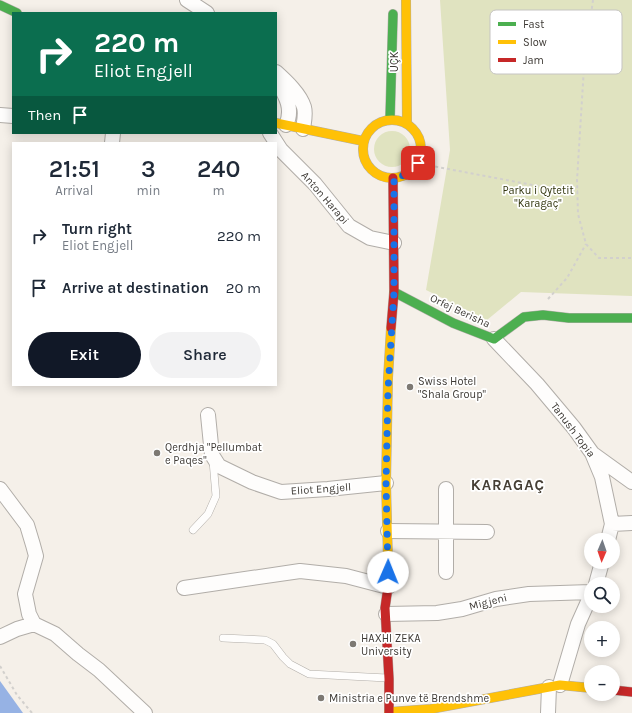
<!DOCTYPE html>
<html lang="en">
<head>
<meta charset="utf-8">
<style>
  :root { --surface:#fff; --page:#f2f2f3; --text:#1f2937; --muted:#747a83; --accent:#111827 }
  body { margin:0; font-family:Karla,sans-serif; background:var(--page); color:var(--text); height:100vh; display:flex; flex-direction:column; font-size:15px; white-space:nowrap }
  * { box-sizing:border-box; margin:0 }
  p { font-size:13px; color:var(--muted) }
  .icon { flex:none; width:22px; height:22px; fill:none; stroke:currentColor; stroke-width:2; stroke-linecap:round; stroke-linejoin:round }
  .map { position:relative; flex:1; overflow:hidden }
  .sheet { position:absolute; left:12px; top:142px; width:265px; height:244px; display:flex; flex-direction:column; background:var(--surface); border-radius:0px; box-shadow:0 2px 10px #0003 }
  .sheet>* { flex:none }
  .hud { position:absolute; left:12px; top:12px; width:265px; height:122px; border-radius:0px; box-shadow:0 2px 10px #0003; background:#0b6e4f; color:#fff; overflow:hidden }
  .needle { width:26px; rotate:182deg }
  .buttons { position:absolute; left:584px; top:533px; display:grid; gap:8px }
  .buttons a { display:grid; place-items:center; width:36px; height:36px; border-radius:50%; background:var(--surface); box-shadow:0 2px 10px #0003; font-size:20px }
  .pin { position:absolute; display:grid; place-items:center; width:34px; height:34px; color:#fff; margin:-17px; border-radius:8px; box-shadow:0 2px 6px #0006 }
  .me { position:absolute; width:44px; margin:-22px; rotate:1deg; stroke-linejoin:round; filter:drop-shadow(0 0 3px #0008) }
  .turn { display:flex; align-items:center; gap:14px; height:84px; padding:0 16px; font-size:18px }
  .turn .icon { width:52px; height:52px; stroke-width:2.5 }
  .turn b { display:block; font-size:28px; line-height:34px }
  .then { display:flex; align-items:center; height:38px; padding:0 16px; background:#0003; gap:8px; font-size:15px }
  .eta { display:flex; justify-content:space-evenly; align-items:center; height:68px; text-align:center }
  .eta b { font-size:24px; font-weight:600; line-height:28px }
  .primary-button { display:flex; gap:8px; margin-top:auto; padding:8px 16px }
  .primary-button a { flex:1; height:46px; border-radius:24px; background:var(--accent); color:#fff; font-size:16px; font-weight:600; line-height:46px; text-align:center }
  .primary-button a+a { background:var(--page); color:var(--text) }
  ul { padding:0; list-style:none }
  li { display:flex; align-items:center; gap:12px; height:52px; padding:0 16px }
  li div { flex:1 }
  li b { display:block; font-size:15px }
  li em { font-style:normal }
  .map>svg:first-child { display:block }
  .green { fill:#e0e3c0 }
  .water { fill:#96b2e4 }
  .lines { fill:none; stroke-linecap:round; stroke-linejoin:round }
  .lane-casing { stroke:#b1ada8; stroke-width:8 }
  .street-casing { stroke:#b1ada8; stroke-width:16 }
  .fast-casing { stroke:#b1ada8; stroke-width:10 }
  .slow-casing { stroke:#b1ada8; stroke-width:10 }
  .jam-casing { stroke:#b1ada8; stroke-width:10 }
  .path { stroke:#d2d0cd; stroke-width:2; stroke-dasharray:3 3; stroke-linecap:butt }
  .lane { stroke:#fefdfc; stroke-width:7 }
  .street { stroke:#fefdfc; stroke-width:14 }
  .fast { stroke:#4caf50; stroke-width:9 }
  .slow { stroke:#ffc107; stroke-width:9 }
  .jam { stroke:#c62828; stroke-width:9 }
  .route { stroke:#1a73e8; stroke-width:7; stroke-dasharray:0 12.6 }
  .poi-dot { fill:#7d7973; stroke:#fff; stroke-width:1.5 }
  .labels { text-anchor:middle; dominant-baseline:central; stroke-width:3.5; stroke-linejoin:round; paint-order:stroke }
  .street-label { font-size:11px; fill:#3d3934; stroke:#fff }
  .park-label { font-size:11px; fill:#32360e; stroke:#fff }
  .poi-label { font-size:11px; fill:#3d3934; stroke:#fff; text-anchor:start }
  .district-label { font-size:15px; font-weight:bold; letter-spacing:1px; fill:#453e34; stroke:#fff }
  .key { fill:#fff; stroke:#c5c4c2; stroke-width:1 }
  .key-label { font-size:11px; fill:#3d3934 }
</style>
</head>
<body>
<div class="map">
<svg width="632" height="713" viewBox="0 0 632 713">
  <rect width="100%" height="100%" fill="#f5f0e9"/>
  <path class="green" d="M440,0H632V296L521,292L487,320L426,290L450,150Z
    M374 149a18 18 0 1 1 36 0a18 18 0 1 1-36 0Z"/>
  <path class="water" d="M0,681L23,713H0Z"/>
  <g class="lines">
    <g class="lane-casing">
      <path id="lane" d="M193,530L208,514L216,496L213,461
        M223,638L265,640L273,644L283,657L290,664L309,674L387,678"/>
    </g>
    <g class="street-casing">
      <path id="street" d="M187,0L207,13
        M276,72C286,81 300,94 304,107C306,114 304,122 303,129
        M276,79C285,95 294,108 286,125
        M0,115L13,116
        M270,133L281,150L315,184L349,226L370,238L394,243
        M112,143L113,133
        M494,339L537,384L574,428L592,453L602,477L612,524L608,540
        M208,415L212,455L219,466L252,482L281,492L328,489L386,483
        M593,454L632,482
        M0,489L27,525L33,545L36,556L25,594L29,614L34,624
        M612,524L632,523
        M388,531L487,532
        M446,572V489
        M596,584L602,562
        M184,588L300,571L346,576L388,587
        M386,614L437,613L462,609L496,599L529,594L591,592
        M0,637L17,629L34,624L55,634L78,654L99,670L145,713
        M560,685L578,624L591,595
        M548,713L549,687"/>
    </g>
    <g class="fast-casing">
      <path id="fast" d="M0,5L17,13
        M390,119L393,14
        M394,292L453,323L494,339L524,317L543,315L569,318H632"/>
    </g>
    <g class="slow-casing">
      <path id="slow" d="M406,0L407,124
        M363 149a29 29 0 1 1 58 0a29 29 0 1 1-58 0Z
        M276,123L363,141
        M388,560L386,483L388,378L391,328
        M389,712L431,709L560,685L591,688"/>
    </g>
    <g class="jam-casing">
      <path id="jam" d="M391,328L394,292L393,178
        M388,560V587L385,608L389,679V713
        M613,690L632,692"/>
    </g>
    <path class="path" d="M593,0L584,67L577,180L578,214L586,244L599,258H632
      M409,177L427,165L538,186L578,191
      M548,299L567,278L586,244
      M0,666L17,695L32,713"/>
    <use href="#lane" class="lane"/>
    <use href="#street" class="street"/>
    <use href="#fast" class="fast"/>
    <use href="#slow" class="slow"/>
    <use href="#jam" class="jam"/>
  </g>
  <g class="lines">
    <path class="route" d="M388,572L386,483L388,390L394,292V178C405,176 410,172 418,163"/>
  </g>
  <g class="poi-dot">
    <circle cx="410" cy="387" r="4"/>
    <circle cx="157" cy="453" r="4"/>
    <circle cx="353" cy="644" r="4"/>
    <circle cx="321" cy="698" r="4"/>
  </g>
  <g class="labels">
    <g class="street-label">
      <text transform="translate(394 62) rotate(-90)">UÇK</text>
      <text transform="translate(325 198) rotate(49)">Anton Harapi</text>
      <text transform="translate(460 311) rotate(25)">Orfej Berisha</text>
      <text transform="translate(573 430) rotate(53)">Tanush Topia</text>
      <text transform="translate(321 489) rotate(-4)">Eliot Engjell</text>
      <text transform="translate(488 602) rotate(-14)">Migjeni</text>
    </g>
    <g class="park-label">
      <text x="538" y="190">Parku i Qytetit<tspan x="538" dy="13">"Karagaç"</tspan></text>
    </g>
    <g class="poi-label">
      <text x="418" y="381">Swiss Hotel<tspan x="418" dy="13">"Shala Group"</tspan></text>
      <text x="165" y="447">Qerdhja "Pellumbat<tspan x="165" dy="13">e Paqes"</tspan></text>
      <text x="361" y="638">HAXHI ZEKA<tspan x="361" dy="13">University</tspan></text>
      <text x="329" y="698">Ministria e Punve të Brendshme</text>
    </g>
    <g class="district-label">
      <text x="508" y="485">KARAGAÇ</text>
    </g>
  </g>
  <rect x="490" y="10" width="132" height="64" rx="6" class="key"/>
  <rect x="498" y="22" width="18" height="4" fill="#4caf50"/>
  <rect x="498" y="40" width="18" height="4" fill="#ffc107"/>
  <rect x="498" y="58" width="18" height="4" fill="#c62828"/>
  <g class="key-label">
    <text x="523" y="28">Fast</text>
    <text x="523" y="46">Slow</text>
    <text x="523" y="64">Jam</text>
  </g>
</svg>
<div class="buttons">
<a><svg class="needle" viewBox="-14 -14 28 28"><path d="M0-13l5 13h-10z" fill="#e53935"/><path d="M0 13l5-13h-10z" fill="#747a83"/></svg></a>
<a><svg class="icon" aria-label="search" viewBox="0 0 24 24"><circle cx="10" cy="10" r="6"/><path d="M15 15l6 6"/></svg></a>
<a>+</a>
<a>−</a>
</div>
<div class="pin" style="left:418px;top:163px;background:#d93025"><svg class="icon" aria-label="arrive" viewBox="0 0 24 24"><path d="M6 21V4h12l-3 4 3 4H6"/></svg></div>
<svg class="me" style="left:388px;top:572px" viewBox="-20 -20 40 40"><circle r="19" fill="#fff"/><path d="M0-13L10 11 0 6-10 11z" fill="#1a73e8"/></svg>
<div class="hud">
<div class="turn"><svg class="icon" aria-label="right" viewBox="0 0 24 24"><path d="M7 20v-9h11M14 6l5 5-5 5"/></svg><div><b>220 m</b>Eliot Engjell</div></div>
<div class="then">Then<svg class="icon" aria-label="arrive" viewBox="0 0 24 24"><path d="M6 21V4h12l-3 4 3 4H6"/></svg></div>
</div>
<section class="sheet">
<div class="eta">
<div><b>21:51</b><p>Arrival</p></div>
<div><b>3</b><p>min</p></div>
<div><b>240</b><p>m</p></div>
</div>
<ul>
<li><svg class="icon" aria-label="right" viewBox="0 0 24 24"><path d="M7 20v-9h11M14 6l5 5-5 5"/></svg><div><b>Turn right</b><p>Eliot Engjell</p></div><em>220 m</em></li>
<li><svg class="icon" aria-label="arrive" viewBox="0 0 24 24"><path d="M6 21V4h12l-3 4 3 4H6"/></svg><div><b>Arrive at destination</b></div><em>20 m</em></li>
</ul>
<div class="primary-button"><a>Exit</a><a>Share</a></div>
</section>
</div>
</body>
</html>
